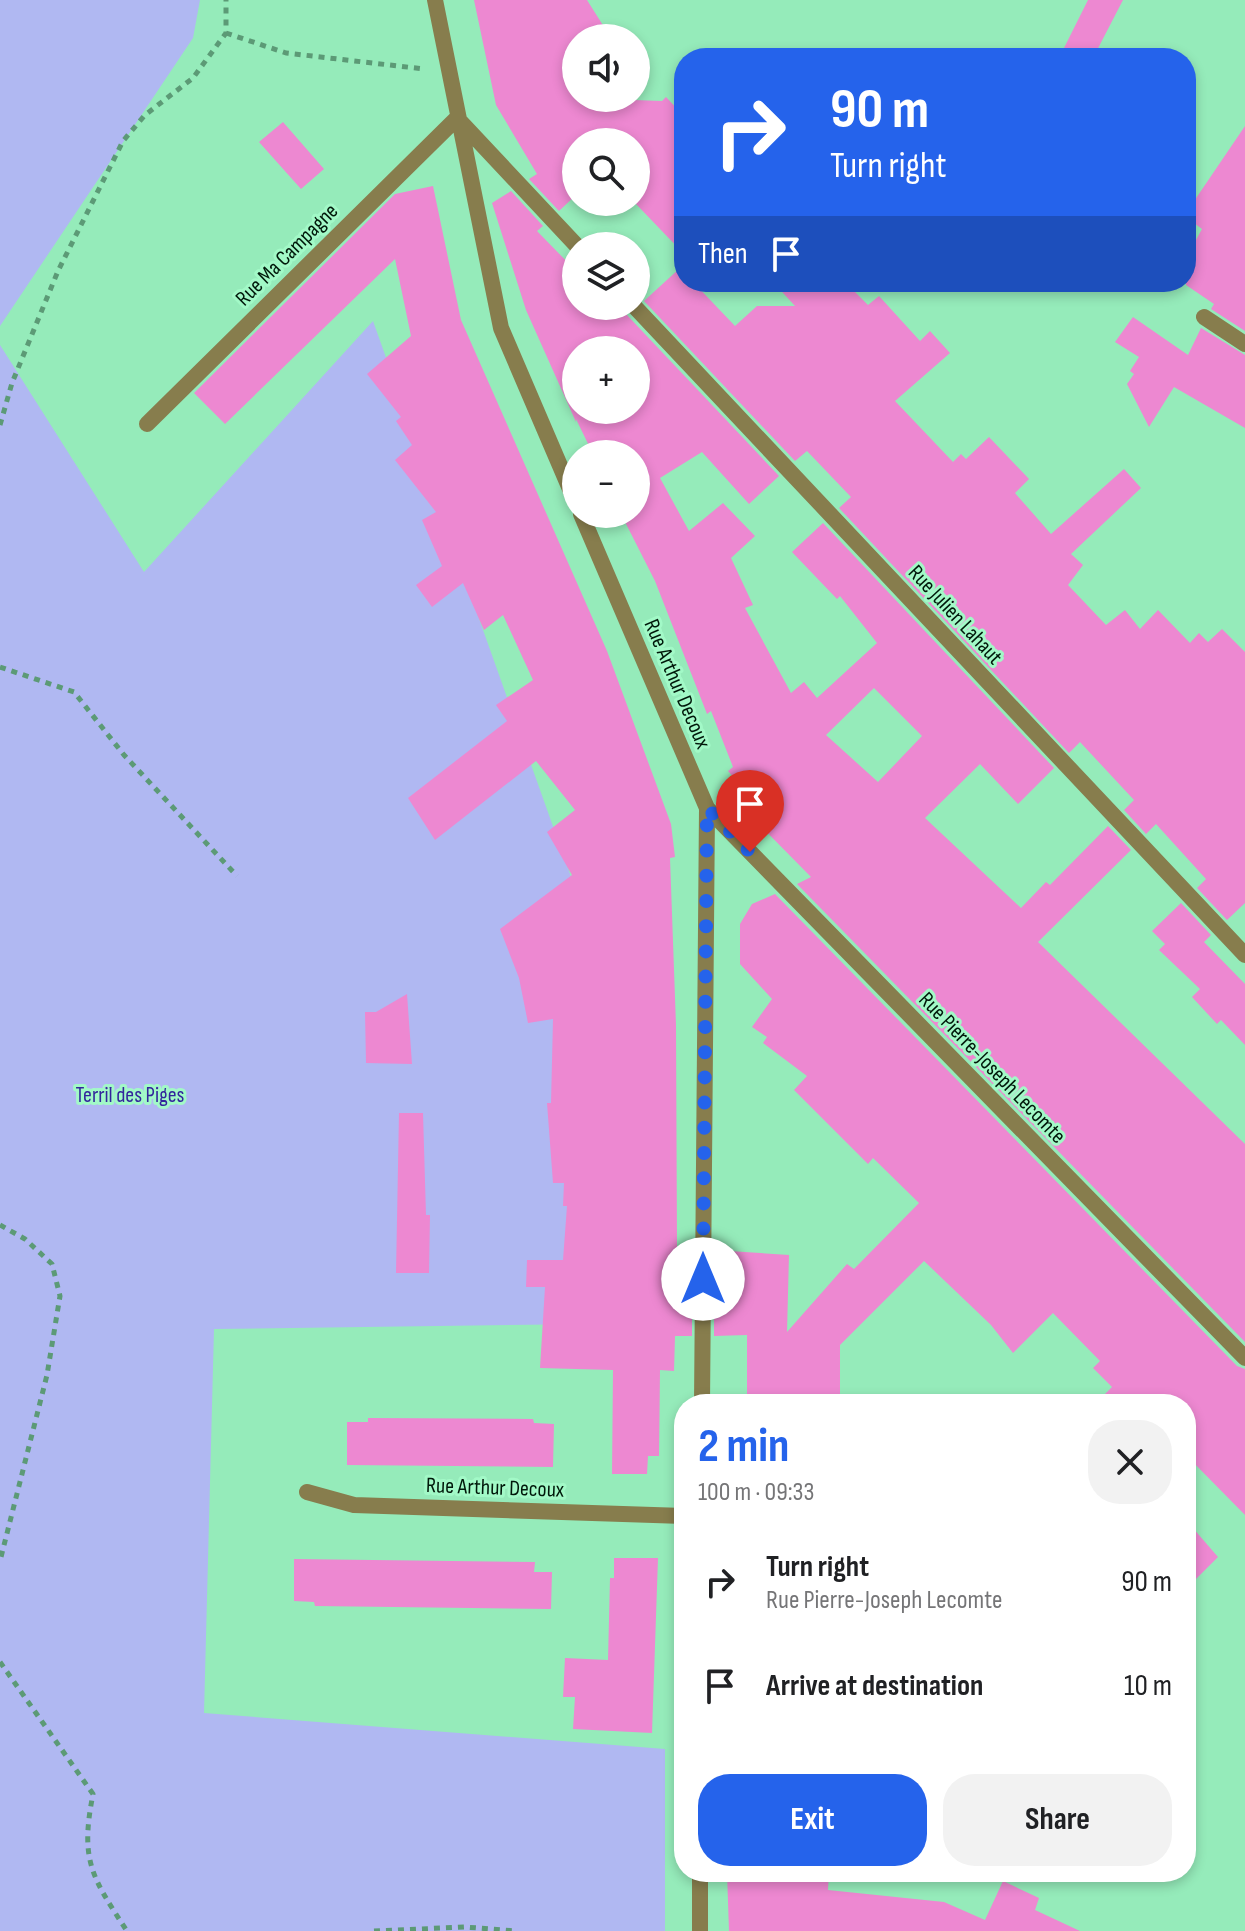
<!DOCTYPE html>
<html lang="en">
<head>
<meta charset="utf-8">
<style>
  :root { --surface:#fff; --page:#f2f2f2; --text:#202124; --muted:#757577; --accent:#2563eb }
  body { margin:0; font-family:"Sofia Sans Condensed",sans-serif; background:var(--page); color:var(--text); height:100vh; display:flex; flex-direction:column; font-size:30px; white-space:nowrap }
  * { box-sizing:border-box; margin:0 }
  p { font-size:26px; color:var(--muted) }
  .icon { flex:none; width:44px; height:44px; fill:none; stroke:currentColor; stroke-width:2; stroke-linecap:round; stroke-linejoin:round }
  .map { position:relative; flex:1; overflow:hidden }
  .panel { position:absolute; left:674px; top:1394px; width:522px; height:488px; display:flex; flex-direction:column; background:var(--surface); border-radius:32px; box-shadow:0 4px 12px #0003 }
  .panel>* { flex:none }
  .top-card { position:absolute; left:674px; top:48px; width:522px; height:244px; border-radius:32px; box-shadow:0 4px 12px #0003; background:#2563eb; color:#fff; overflow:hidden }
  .fabs { position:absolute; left:562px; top:24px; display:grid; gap:16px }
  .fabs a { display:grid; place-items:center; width:88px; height:88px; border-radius:50%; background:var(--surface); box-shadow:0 4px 12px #0003; font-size:40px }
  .pin { position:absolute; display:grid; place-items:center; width:68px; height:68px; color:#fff; margin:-82px -34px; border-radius:50% 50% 50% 0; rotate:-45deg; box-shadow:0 0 8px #0007 }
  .pin .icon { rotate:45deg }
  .me { position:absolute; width:88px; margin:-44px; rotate:0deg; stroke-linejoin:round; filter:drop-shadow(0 0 6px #0008) }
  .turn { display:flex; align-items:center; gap:28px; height:168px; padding:0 24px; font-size:36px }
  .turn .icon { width:104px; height:104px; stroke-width:2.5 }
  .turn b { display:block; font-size:56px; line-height:68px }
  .then { display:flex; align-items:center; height:76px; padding:0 24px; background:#0003; gap:16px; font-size:30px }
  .round { display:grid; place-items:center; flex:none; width:84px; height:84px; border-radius:32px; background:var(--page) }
  .head { display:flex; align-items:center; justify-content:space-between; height:136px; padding:0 24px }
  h1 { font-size:48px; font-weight:700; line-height:60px; color:var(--accent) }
  .action { display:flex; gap:16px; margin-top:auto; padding:16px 24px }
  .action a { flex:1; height:92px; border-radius:32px; background:var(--accent); color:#fff; font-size:32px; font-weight:700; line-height:92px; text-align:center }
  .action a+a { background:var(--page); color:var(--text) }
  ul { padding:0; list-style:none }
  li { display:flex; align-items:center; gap:24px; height:104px; padding:0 24px }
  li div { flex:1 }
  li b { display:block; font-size:30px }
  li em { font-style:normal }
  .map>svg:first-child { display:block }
  .green { fill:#b0b8f2 }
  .building { fill:#ed88d1; fill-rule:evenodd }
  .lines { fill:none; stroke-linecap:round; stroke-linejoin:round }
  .path { stroke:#5c9a76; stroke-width:5; stroke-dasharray:6 6; stroke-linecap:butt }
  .minor { stroke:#877d4d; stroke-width:16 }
  .route { stroke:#2563eb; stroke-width:14; stroke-dasharray:0 25.2 }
  .labels { text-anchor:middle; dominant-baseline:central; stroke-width:6; stroke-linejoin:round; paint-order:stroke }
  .street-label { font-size:22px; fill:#00180a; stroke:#a2f9c7 }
  .park-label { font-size:22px; fill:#33259c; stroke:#a2f9c7 }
</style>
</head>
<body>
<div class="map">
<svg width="1245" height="1931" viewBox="0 0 1245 1931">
  <rect width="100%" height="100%" fill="#95ebba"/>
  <path class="green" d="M0,0H200L193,38L0,326Z
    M373,321L586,919L593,1324L214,1329L204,1713L665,1749V1931H0V345L144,572Z"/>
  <path class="building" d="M474,0H587L611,38H576V98L662,101L666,97L684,116V254L636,204V142H576V195L559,211L529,179L537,174L496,105Z
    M1088,0H1123L1093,58H1059Z
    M283,122L324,169L301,189L259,142Z
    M1245,126V331L1211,309L1214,304L1186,285V258L1202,229L1186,217V213Z
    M433,186L461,320L607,651L671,824L675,857L670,858L676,1025L677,1247L692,1248V1336H675L674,1371L660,1370L659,1456H648L647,1474H612L613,1370L540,1368L545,1287H526L527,1260H563L567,1206H563L564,1183H553L547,1103H551L553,1019L528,1023L519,978L500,929L572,875L547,832L575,810L536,761L435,840L408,798L507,721L496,705L533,680L503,615L484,630L463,583L432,607L416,585L442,566L422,520L436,512L395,460L412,445L396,421L401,417L367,374L411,336L395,259L225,424L194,393L395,194Z
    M511,191L543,226L537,231L576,271V306H623L626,314L779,476L749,504L702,452L660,478L689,531L723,503L755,536L731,558L753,605L745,608L791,693L804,682L817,698L877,643L840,596L837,599L792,552L823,523L1054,768L1018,804L980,764L925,818L1021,908L1046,882L1050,885L1108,826L1131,850L1038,942L1245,1144V1342L797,884L811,877L733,798L743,788L728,771L733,767L711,711L707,714L655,581L621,514H636V454H593L576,419V422L526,310L492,203ZM576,350H636V410H576ZM874,688L922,736L878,782L826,735Z
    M680,268L684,282H693L735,326L757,306H795L773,282H845L868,305L879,296L920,341L930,331L950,353L895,401L953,462L961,454L966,459L989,437L1029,479L1015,493L1051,534L1124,469L1141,488L1071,554L1083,565L1068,585L1106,625L1125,610L1140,629L1158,610L1190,643L1199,633L1208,642L1222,629L1245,652V903L1227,920L1197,888L1206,879L1156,824L1146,834L1124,810L1134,800L1080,742L1069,753L839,508L851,497L807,451L795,461L644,301Z
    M1133,317L1188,355L1201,328L1245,355V428L1174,387L1149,427L1127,384L1134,374L1130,371L1139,357L1115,342Z
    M775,894L1237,1366L1245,1369V1515L1186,1455V1404H1095L1112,1387L1093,1368L1100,1361L1053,1313L1013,1353L991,1325L924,1261L840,1345V1404H747V1335L714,1336V1250L789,1255L787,1332L847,1264L854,1269L919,1203L873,1158L868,1164L794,1090L807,1076L763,1043L767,1037L752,1027L772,999L740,964V924L752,904Z
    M1181,903L1211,935L1204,942L1245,984V1045L1221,1020L1217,1024L1192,997L1200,989L1159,950L1165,944L1152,931Z
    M407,994L412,1064L366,1063L365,1012H376Z
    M399,1113H423L426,1215H430L429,1273H396Z
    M368,1418L533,1419L534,1423L554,1424L553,1467L347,1465V1422H368Z
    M1186,1520L1218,1557L1186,1589Z
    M614,1558H658L652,1733L573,1729L575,1697H563L565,1658L608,1660L610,1578H614Z
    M294,1559L535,1562L534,1572H552L551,1609L315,1606L314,1602L294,1601Z
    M727,1872H829L828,1890L944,1902L985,1920L1003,1881L1039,1898L1035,1910L1080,1931H729Z"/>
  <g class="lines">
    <path class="path" d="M226,33L286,53L424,69
      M0,425L12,383L58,271L123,141L145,115L193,78L226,33V0
      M0,667L74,692L124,755L237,876
      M0,1225L25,1239L52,1264L60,1296L47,1375L0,1561
      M0,1662L93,1794C80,1860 91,1876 127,1931
      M374,1931L465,1927L516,1931"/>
    <path class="minor" d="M435,0L501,328L576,503
      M634,306L1245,955
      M1204,317L1245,344
      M147,424L457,118L577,246
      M581,514L707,808L702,1404
      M707,808L1245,1358
      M307,1492L354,1505L684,1516
      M700,1931V1872"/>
  </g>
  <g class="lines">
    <path class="route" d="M703,1279L707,808L750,852"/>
  </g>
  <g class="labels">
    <g class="street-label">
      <text transform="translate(287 255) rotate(-45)">Rue Ma Campagne</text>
      <text transform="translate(955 615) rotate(47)">Rue Julien Lahaut</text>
      <text transform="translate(677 684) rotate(67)">Rue Arthur Decoux</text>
      <text transform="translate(992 1068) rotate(46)">Rue Pierre-Joseph Lecomte</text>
      <text transform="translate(495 1488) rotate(2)">Rue Arthur Decoux</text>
    </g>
    <g class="park-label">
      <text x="130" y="1095">Terril des Piges</text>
    </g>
  </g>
</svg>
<div class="fabs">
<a><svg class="icon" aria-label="sound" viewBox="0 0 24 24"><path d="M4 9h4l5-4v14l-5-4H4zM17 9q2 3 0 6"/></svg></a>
<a><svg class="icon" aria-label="search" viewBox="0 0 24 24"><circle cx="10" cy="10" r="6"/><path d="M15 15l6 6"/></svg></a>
<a><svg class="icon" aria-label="layers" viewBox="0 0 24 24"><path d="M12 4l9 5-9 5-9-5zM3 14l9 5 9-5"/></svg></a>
<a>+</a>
<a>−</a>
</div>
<div class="pin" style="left:750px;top:852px;background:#d93025"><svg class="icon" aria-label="arrive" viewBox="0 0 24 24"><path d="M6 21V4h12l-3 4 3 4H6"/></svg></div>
<svg class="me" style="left:703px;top:1279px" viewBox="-20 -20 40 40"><circle r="19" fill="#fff"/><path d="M0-13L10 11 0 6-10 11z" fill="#2563eb"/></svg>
<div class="top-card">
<div class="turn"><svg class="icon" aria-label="right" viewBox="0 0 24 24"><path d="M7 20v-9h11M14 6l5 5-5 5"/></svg><div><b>90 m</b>Turn right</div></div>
<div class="then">Then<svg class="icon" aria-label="arrive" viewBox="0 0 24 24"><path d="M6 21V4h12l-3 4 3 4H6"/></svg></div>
</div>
<section class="panel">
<div class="head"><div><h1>2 min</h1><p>100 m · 09:33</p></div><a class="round"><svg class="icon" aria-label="close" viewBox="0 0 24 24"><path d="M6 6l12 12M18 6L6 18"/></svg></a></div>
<ul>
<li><svg class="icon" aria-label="right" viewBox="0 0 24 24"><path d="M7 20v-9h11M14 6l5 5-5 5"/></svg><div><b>Turn right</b><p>Rue Pierre-Joseph Lecomte</p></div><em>90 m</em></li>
<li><svg class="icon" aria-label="arrive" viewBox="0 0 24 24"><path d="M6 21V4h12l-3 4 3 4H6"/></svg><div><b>Arrive at destination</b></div><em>10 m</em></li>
</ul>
<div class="action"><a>Exit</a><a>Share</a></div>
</section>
</div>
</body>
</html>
